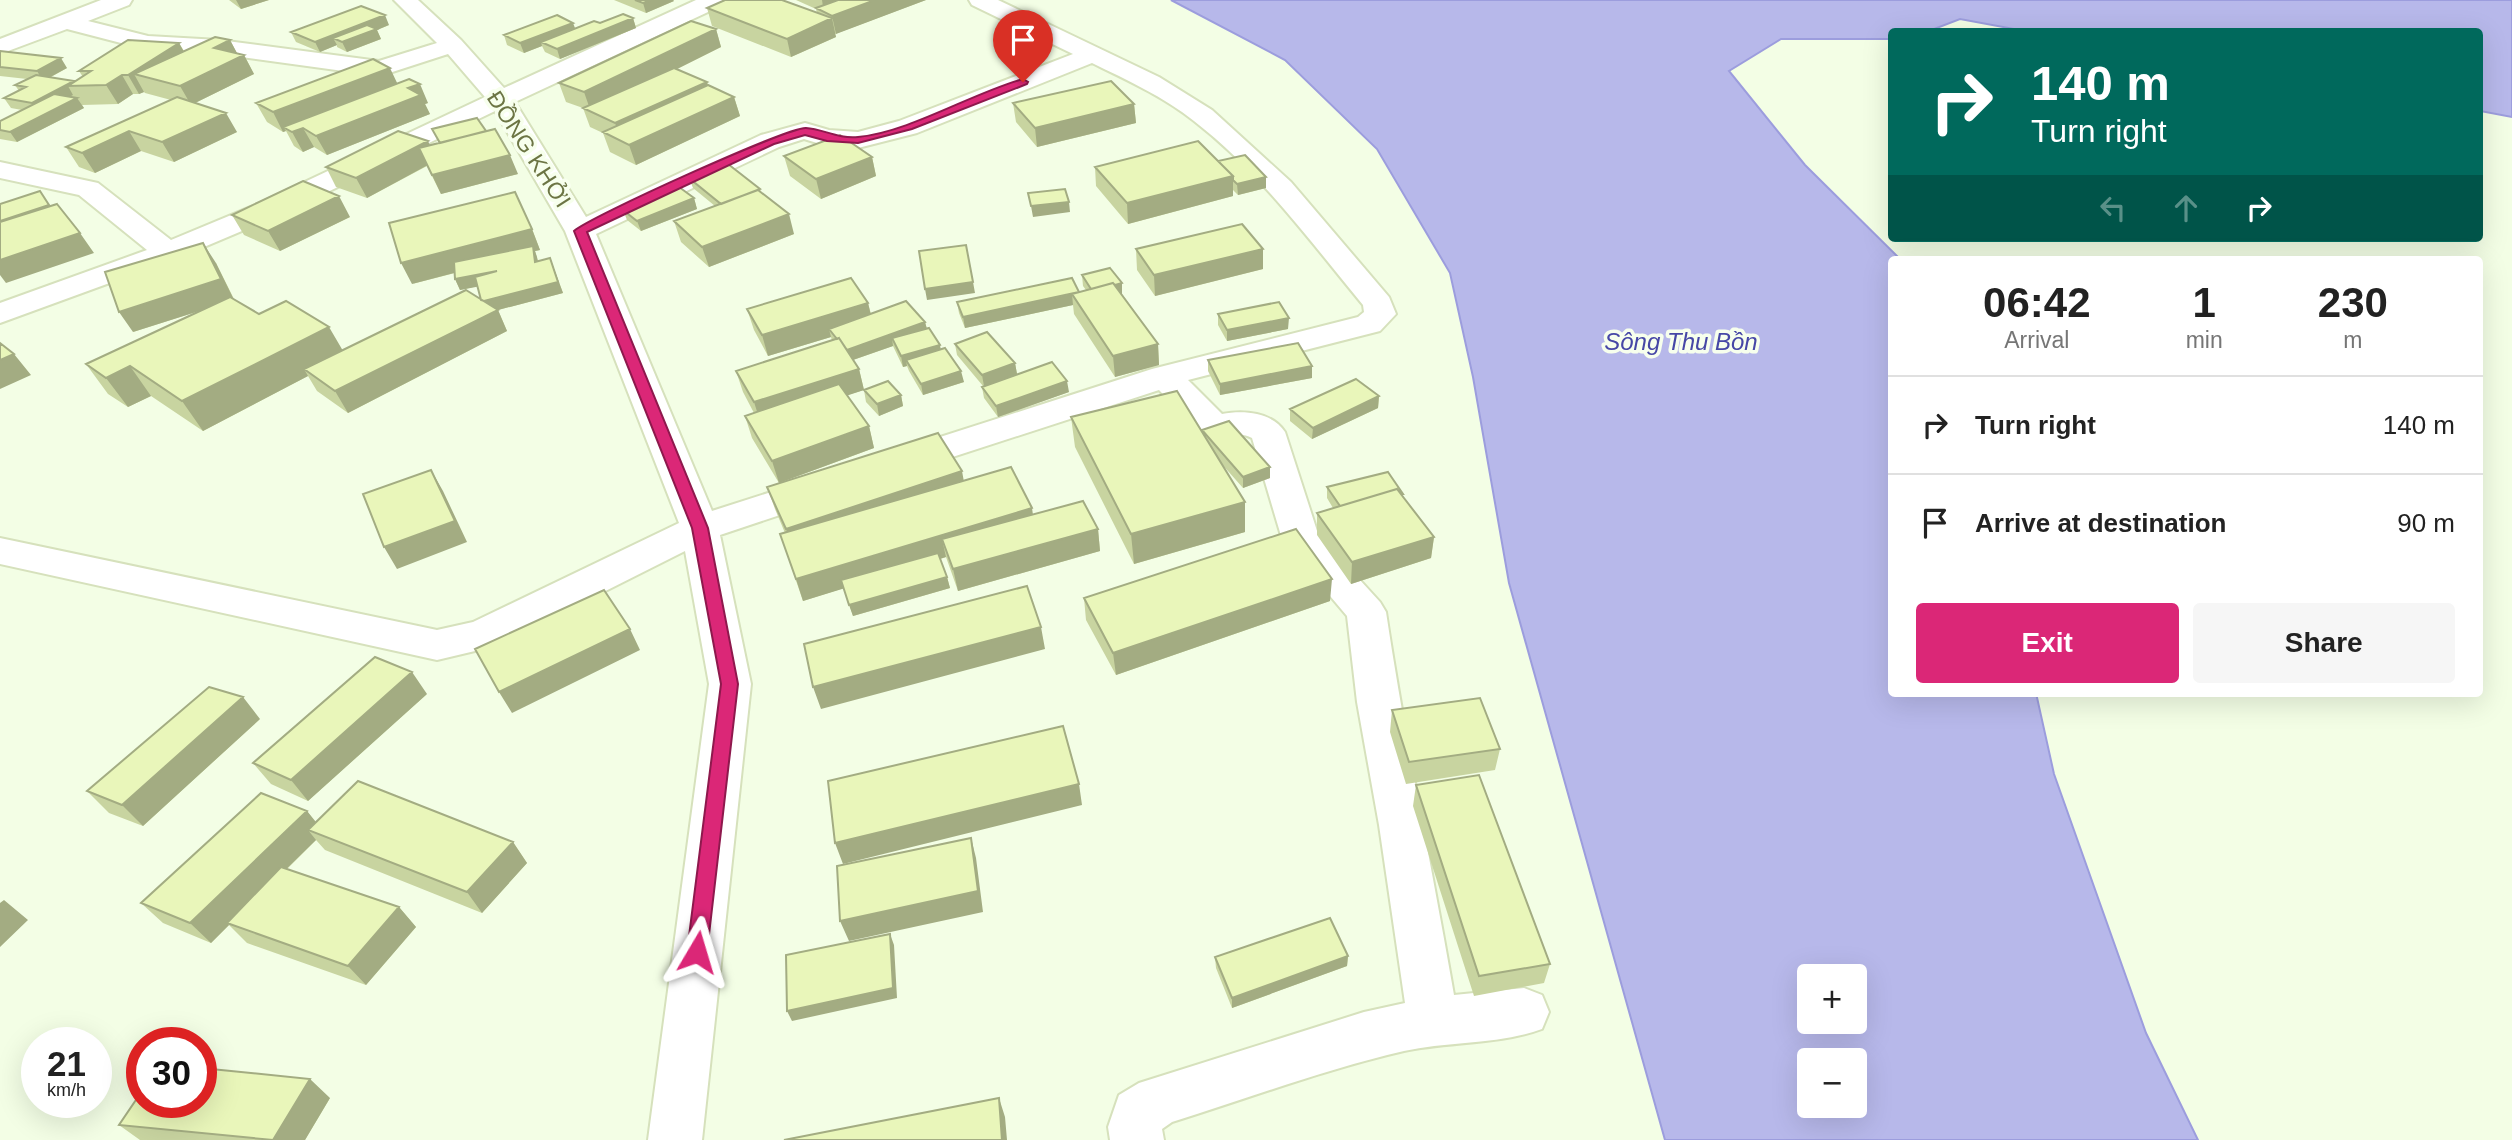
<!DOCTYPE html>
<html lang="en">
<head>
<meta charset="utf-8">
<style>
  :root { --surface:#fff; --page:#f6f6f6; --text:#222; --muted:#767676; --line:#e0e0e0; --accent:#db2777 }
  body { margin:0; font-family:Arial,sans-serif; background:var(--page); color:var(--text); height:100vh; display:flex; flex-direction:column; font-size:26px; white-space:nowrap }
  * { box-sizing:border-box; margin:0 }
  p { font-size:23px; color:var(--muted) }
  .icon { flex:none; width:38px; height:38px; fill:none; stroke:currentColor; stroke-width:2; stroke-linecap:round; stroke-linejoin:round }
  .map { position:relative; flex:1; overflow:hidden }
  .sheet { position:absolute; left:1888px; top:256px; width:595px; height:441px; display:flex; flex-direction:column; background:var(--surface); border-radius:7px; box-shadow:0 7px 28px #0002 }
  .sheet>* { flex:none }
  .hud { position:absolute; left:1888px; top:28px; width:595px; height:214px; border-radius:7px; box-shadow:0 7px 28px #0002; background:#00695c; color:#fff; overflow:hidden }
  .tools { position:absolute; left:1797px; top:964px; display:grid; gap:14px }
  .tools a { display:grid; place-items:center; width:70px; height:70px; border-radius:7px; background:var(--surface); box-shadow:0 7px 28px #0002; font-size:35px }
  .speed { position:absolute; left:21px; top:1027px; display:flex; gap:14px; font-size:35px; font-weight:700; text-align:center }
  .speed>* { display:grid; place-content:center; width:91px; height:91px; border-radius:50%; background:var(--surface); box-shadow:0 7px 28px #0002; line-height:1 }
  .speed small { font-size:18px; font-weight:400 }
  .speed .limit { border:10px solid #d22; background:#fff; color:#111 }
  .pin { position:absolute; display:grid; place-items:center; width:60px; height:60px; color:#fff; margin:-72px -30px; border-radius:50% 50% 50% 0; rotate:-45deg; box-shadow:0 0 7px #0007 }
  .pin .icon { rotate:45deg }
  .me { position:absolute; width:77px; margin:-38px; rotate:7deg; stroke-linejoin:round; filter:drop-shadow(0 0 5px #0008) }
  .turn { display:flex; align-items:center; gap:24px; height:147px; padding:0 28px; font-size:32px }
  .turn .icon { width:91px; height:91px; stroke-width:2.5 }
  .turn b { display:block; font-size:49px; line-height:60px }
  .lanes { display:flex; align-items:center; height:66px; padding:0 28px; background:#0003; justify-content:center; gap:35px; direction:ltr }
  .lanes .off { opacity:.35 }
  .eta { display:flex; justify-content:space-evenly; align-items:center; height:119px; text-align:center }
  .eta b { font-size:42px; font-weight:600; line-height:49px }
  .cta { display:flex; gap:14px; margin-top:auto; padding:14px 28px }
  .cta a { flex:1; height:80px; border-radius:7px; background:var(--accent); color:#fff; font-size:28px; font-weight:600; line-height:80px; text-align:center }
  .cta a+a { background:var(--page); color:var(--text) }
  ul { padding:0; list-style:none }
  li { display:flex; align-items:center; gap:21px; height:98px; padding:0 28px; border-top:2px solid var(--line) }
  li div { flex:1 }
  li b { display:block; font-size:26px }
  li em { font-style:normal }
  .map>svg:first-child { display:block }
  .water { fill:#b7b8ea; stroke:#9c9ddd; stroke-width:2; fill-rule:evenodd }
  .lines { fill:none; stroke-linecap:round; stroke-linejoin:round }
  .minor-casing { stroke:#d6e1bc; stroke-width:4 }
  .minor { fill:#fff; fill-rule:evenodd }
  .wall { fill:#c8d4a0 }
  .shaded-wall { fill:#a3ac82 }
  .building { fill:#e9f6ba; stroke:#a3ac82; stroke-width:2 }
  .route { fill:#db2777; stroke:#8e194d; stroke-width:2 }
  .labels { text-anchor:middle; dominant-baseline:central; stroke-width:7; stroke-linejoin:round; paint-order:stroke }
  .street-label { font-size:23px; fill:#6c7544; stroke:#f7ffed }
  .water-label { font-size:24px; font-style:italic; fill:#4647a6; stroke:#f7ffed }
</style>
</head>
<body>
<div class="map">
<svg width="2512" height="1140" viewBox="0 0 2512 1140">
  <rect width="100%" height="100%" fill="#f3fee5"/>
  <path class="water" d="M1171,0H2512V117L2480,111V32H2030L1960,19L1929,31L1892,32V39H1781L1729,71L1805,165L1900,259H1892V693H2036L2054,774L2146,1033L2198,1140H1665L1509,583L1473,377L1450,273L1377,149L1285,60ZM1810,976H1855V1022H1810ZM1810,1060H1855V1106H1810Z"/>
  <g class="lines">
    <g class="minor-casing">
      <path id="minor" d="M101,0H132L129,5L88,21L148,36L219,40L379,61L437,43L394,0H418L461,40L504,88L696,0H726L723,5L515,102L586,217L761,135L805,123L829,130L858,132L899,121L1073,54L972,5L969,0H998L1159,77L1212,110L1291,182L1389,297L1396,314L1380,331L1188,380L1222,414C1244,410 1272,412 1285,432L1318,534L1380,602L1386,612C1405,740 1432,867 1454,995L1524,988L1542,995L1549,1012L1542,1029C1499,1045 1449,1041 1404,1051C1326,1069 1249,1098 1172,1122L1162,1129L1164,1140H1110L1108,1127L1119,1095L1139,1083L1364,1012L1405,1003L1379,825L1357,702L1347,616L1282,539L1252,438C1238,430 1228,439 1214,438C1197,436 1171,402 1159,390L897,475L884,471L879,463L884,455L1152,369L1358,317L1364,312L1363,305C1310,241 1260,172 1194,121C1164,97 1127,80 1092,63L917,133L858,148L827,146L804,139L779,147L596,234L712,511L824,475L837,478L842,487L837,496L720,535L751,684L702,1140H648L709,684L685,551L496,646L437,660L0,564V538L437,630L473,622L679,523L565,231L495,111L280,215L178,258L0,323V303L147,250L79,195L0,178V162L98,183L171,240L260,203L485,97L448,54L380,76L219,54L148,50L67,29L0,54V39Z"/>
    </g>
    <use href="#minor" class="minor"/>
  </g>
  <path class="wall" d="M229,0H269L241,9Z
    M614,0H673L674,1L646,13Z
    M796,0H926L835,34L836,37L791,57L712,26L707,8L817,13L816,9Z
    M633,18L636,28L560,59L545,52L542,46L524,53L507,45L504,35L575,28Z
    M389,25L377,30L381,39L347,52L337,47V45L320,52L296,42L291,32Z
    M716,29L721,47L677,69L707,82L708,85L734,97L740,116L636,165L610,152L603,133L590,127L583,108L566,102L559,83Z
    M230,40L237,53L244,55L254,74L195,103L237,132L174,162L141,151L95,173L79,167L66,147L171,100L145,93L144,92L139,94H133L118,104L82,105L84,108L17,142L0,139V121L22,110L11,108L4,98L19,91L15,85L27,79L0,76V51L67,68L51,77L75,82L83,77L79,71L179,43L184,51Z
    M397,83L428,103L425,104L430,114L327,155L314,147L303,152L294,146L286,131L283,132L267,122L256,103Z
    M1013,103L1134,104L1136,123L1037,147L1016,122Z
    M432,129L518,174L441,194L427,166L367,198L336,187L326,167L439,143Z
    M784,156L872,157L876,176L821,199L790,176Z
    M1218,161L1266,188L1238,195L1233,190V196L1128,224L1096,186L1095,167Z
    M689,178L760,189L761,192L794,234L709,267L681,242L674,221L715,206L693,188Z
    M694,198L697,209L641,231L627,220L623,210Z
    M232,215L350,217L280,251L244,235Z
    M532,229L540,250L535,251L538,261L550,258L563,293L498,310L507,331L348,413L317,391L308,376L203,431L151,396L128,407L108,394L86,364L199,311L133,332L216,263L234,299L259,314L343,351L481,300L478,286L460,290L455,279V273L412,284Z
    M1136,249H1263V269L1155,296L1137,270Z
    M1082,275L1122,294L1158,344L1159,365L1115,377L1074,314L1073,305L965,328L959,313L957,302L1079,292L1086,290L1083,286Z
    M868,303L871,314L925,322L927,329L940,345V349L964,382L923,395L909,371L907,366L903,367L893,346L853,360L859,369L864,390L847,395L869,426L874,448L779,483L752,438L745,416L754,413L743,392L736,371L832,341L831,337L768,356L754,330L747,309Z
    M1218,314L1288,329L1227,341L1218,325Z
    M955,344L1015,363L1017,374L1069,392L998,417L984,398L982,387L983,386L957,355Z
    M1208,360L1312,378L1220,395L1208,371Z
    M864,390L901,395L903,406L879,416L866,402Z
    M1379,396L1378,408L1312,439L1290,421V409Z
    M1071,417L1202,432V430L1270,478L1243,488L1220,462L1245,502V532L1134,564L1075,447Z
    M964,481L1033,515L1098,529L1100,551L958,591L946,557L940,559L947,577L950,588L853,616L844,588L803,601L780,534L785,533L775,509L767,487Z
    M1327,487L1403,494V497L1434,537L1431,558L1351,584L1317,535V513L1333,508L1327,498Z
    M1084,598L1330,601L1116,675L1086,620Z
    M427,694L308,801L271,784L253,763Z
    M1392,710L1500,749L1495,770L1406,784L1390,732Z
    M260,719L143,826L109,813L87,791Z
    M1416,785L1550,964L1544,983L1474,996L1413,806Z
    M307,811L315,822L513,842L527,863L482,913L325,850L316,840L287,869L399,907L416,927L366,985L247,943L229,925L211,943L163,923L141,903Z
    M1348,956L1347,966L1232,1008L1216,968L1215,957Z
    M330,1098L305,1140H140L119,1125Z"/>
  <path class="shaded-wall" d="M236,0H269L241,9Z
    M651,0H673L674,1L646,13L643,3Z
    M822,0H859L824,13Z
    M875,0H926L836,34L832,16Z
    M385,15L389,25L377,30L381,39L347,52L342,42L333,38L337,45L320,52L315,42Z
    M633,18L636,28L560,59L557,49Z
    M832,18L836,37L791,57L787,39Z
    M573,23L577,33L541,42L542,46L524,53L520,43Z
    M716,29L721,47L591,112L584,92Z
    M230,40L239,57L244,55L254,74L191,105L180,86L214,48Z
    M179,43L189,61L134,74L144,92L139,94L128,75Z
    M61,58L67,68L43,81L37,71Z
    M390,68L399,87L283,127L286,131L283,132L273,112Z
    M122,75L133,94L118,104L106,85Z
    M74,81L77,86H68L73,95L38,113L32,103Z
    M707,82L712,101L622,142L615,123Z
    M420,84L428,103L425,104L430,114L327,155L316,136L408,88Z
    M734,97L740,116L636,165L629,145Z
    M77,98L84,108L17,142L10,132Z
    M1134,104L1136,123L1037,147L1035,128Z
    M226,113L237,132L174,162L162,142Z
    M303,128L314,147L303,152L292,132Z
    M129,131L141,151L95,173L82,153Z
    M428,141L437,160L367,198L356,178Z
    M510,155L518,174L441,194L432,175Z
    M872,157L876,176L821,199L816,179Z
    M1233,176V196L1128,224L1127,203Z
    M1266,177V188L1238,195L1237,184Z
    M339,196L350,217L280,251L268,231Z
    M694,198L697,209L641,231L637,221Z
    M1069,202L1070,212L1033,217L1031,206Z
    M789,214L794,234L709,267L702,247Z
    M532,229L540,250L535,251L537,257L540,273L535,262L534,252L412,284L401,263Z
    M80,233L94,253L6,283L0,275V260Z
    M203,243L216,263L234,300L133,332L119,312Z
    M1263,249V269L1155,296L1154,275Z
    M550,258L563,293L498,310L507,331L348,413L335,391L482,302Z
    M497,271L502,282L460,290L455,279Z
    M973,282L975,293L927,300L925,289Z
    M1122,283V294L1093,302L1092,291Z
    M1072,294L1073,305L965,328L963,317Z
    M868,303L873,324L829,329L831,337L768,356L762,335Z
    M1289,318L1288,329L1227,341V330Z
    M925,322L928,333L892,338L893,346L850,361L847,350Z
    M329,327L346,356L304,369L308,376L203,431L182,401Z
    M1158,344L1159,365L1115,377L1113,356Z
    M940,345L942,356L906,360L907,366L903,367L901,356Z
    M14,354L31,375L0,389V360Z
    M1015,363L1017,374L984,386L982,375Z
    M130,366L151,396L128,407L106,378Z
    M1312,366V378L1220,395V384Z
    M859,369L864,390L761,424L754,402Z
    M961,371L964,382L923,395L921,384Z
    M1067,381L1069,392L998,417L996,406Z
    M901,395L903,406L879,416L877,404Z
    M1379,396L1378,408L1312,439L1313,428Z
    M869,426L874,448L779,483L772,461Z
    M1270,467V478L1243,488V477Z
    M431,470L443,491L467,542L397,569L384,547Z
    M962,471L966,493L793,551L786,529Z
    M1245,502V532L1134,564L1131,534Z
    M1032,508L1035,529L942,539L946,557L803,601L796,579Z
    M1098,529L1100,551L958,591L953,569Z
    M1434,537L1431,558L1351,584L1352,562Z
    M947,577L950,588L853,616L849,605Z
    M1332,579L1330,601L1116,675L1113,653Z
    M1041,627L1045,649L821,709L813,687Z
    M630,629L640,650L512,713L499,692Z
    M412,672L427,694L308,801L291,780Z
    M243,697L260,719L143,826L122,805Z
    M1079,784L1082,805L843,864L835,843Z
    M307,811L324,832L308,830L316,840L230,924L227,923L229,925L211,943L190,923Z
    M971,838L976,858L983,912L849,941L840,921Z
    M513,842L527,863L482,913L467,892Z
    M4,900L28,920L0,947V903Z
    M399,907L416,927L366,985L348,966Z
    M890,934L894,945L897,998L792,1021L787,1011Z
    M1348,956L1347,966L1232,1008V998Z
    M310,1079L330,1098L305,1140H273Z
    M999,1098L1005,1117L1007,1140H1002Z"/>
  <path class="building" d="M635,0H651L643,3Z
    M725,0H782L832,18L787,39L707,8Z
    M838,0H875L832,16L816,8Z
    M361,6L385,15L315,42L291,32Z
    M623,14L633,18L557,49L541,42L594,21L600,23Z
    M557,15L573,23L520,43L504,35Z
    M691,21L716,29L584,92L559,83Z
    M367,25L377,29L342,42L333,38Z
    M215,37L230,40L214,48L244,55L180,86L134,74Z
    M128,40L179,43L128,75H122L106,85L68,86L91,71H79Z
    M0,51L61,58L37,71L0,67Z
    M373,59L390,68L273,112L256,103Z
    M674,68L707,82L615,123L583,108Z
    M36,75L74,81L32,103L4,98L26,87L15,85Z
    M409,79L420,84L408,88L421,95L316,136L303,128L292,132L283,127Z
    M1111,81L1134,104L1035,128L1013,103Z
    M708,85L734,97L629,145L603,132Z
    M54,94L77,98L10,132L0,130V121Z
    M177,97L226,113L162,142L129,131L82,153L66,147Z
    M477,118L486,131L440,143L432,129Z
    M495,129L510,155L432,175L419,148Z
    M398,131L428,141L356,178L326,167Z
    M840,135L872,157L816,179L784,156Z
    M1198,141L1233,176L1127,203L1095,167Z
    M1245,155L1266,177L1237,184L1233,180V176L1218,161Z
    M728,164L760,189L721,204L689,178Z
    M303,181L339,196L268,231L232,215Z
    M679,187L694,198L637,221L623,210Z
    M1065,189L1069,202L1031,206L1028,193Z
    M758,190L789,214L702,247L674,221Z
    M40,191L49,205L0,221V204Z
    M515,192L532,229L401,263L389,223Z
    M57,204L80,233L0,260V222Z
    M1242,224L1263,249L1154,275L1136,249Z
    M203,243L221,279L119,312L105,272Z
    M966,245L973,282L925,289L919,251Z
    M533,246L535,262L550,258L558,282L484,301L481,300L475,277L497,271L455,279L454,262Z
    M1110,268L1122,283L1115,285L1113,283L1091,289L1082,275Z
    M851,278L868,303L762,335L747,309Z
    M1072,278L1079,292L963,317L957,302Z
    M1113,283L1158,344L1113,356L1072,294Z
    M466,290L498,310L335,391L304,369Z
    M230,297L259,314L286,301L329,327L182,401L130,366L106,378L86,364Z
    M906,301L925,322L847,350L839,338L837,339L829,329Z
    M1279,302L1289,318L1227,330L1218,314Z
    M929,328L940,345L901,356L892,338Z
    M987,332L1015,363L982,375L955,344Z
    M839,338L859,369L754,402L736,371Z
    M0,343L14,354L0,360Z
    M1298,343L1312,366L1220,384L1208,360Z
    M945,348L961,371L921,384L906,360Z
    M1052,362L1067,381L996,406L982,387Z
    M1356,379L1379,396L1313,428L1290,409Z
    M888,381L901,395L877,404L864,390Z
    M839,384L869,426L772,461L745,416Z
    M1177,391L1245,502L1131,534L1071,417Z
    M1229,421L1270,467L1243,477L1202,430Z
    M938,433L962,471L786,529L767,487Z
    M1011,467L1032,508L796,579L780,534Z
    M431,470L455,521L384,547L363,494Z
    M1388,472L1403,494H1401L1397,489L1340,506L1327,487Z
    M1397,489L1434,537L1352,562L1317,513Z
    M1083,501L1098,529L953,569L942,539Z
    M1296,529L1332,579L1113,653L1084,598Z
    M938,553L947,577L849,605L841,580Z
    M1027,586L1041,627L813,687L804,644Z
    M604,590L630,629L499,692L475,649Z
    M375,657L412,672L291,780L253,763Z
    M209,687L243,697L122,805L87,791Z
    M1480,698L1500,749L1409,762L1392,710Z
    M1063,726L1079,784L835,843L828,781Z
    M1479,775L1550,964L1479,976L1416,785Z
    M358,781L513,842L467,892L308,830Z
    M261,793L307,811L190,923L141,903Z
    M971,838L978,891L840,921L837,866Z
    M281,867L399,907L348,966L227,923Z
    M1330,918L1348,956L1232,998L1215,957Z
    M890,934L893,988L787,1011L786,955Z
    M201,1068L310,1079L273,1140L119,1125L142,1091V1102H201Z
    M999,1098L1002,1140H784Z"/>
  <path class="route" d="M1023,79L1028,82L1027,84L912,129L858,143L827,141L805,135L774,144L587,232L708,528L738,684L707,952L704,959L697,961L690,959L687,952L721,684L692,528L574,231C589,217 788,127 806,128C823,129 838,139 858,137C910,132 972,93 1023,79Z"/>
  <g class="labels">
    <g class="street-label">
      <text transform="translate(529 149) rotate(57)">ĐỒNG KHỞI</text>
    </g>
    <g class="water-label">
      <text x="1681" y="341">Sông Thu Bồn</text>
    </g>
  </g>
</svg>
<div class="tools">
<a>+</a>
<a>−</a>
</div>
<div class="speed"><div>21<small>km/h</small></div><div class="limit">30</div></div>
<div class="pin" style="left:1023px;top:82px;background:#d93025"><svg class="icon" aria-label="arrive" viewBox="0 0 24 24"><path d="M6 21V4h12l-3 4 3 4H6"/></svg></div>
<svg class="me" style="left:697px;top:952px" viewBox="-20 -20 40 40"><path d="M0-17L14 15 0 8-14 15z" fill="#db2777" stroke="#fff" stroke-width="4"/></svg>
<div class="hud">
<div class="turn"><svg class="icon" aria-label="right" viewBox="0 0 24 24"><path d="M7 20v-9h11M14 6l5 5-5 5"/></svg><div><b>140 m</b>Turn right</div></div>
<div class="lanes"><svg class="icon off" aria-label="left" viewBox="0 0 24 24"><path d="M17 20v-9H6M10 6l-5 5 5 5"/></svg><svg class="icon off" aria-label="ahead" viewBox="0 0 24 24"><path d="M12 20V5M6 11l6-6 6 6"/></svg><svg class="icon" aria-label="right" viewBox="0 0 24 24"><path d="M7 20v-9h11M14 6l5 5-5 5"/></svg></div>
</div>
<section class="sheet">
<div class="eta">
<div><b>06:42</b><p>Arrival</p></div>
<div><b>1</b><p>min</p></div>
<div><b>230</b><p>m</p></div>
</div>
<ul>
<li><svg class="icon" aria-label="right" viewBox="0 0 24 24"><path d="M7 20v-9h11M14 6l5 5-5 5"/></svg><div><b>Turn right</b></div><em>140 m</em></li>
<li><svg class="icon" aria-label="arrive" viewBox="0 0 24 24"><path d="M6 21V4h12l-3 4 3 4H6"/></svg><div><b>Arrive at destination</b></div><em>90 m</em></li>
</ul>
<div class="cta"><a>Exit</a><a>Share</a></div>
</section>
</div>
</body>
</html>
